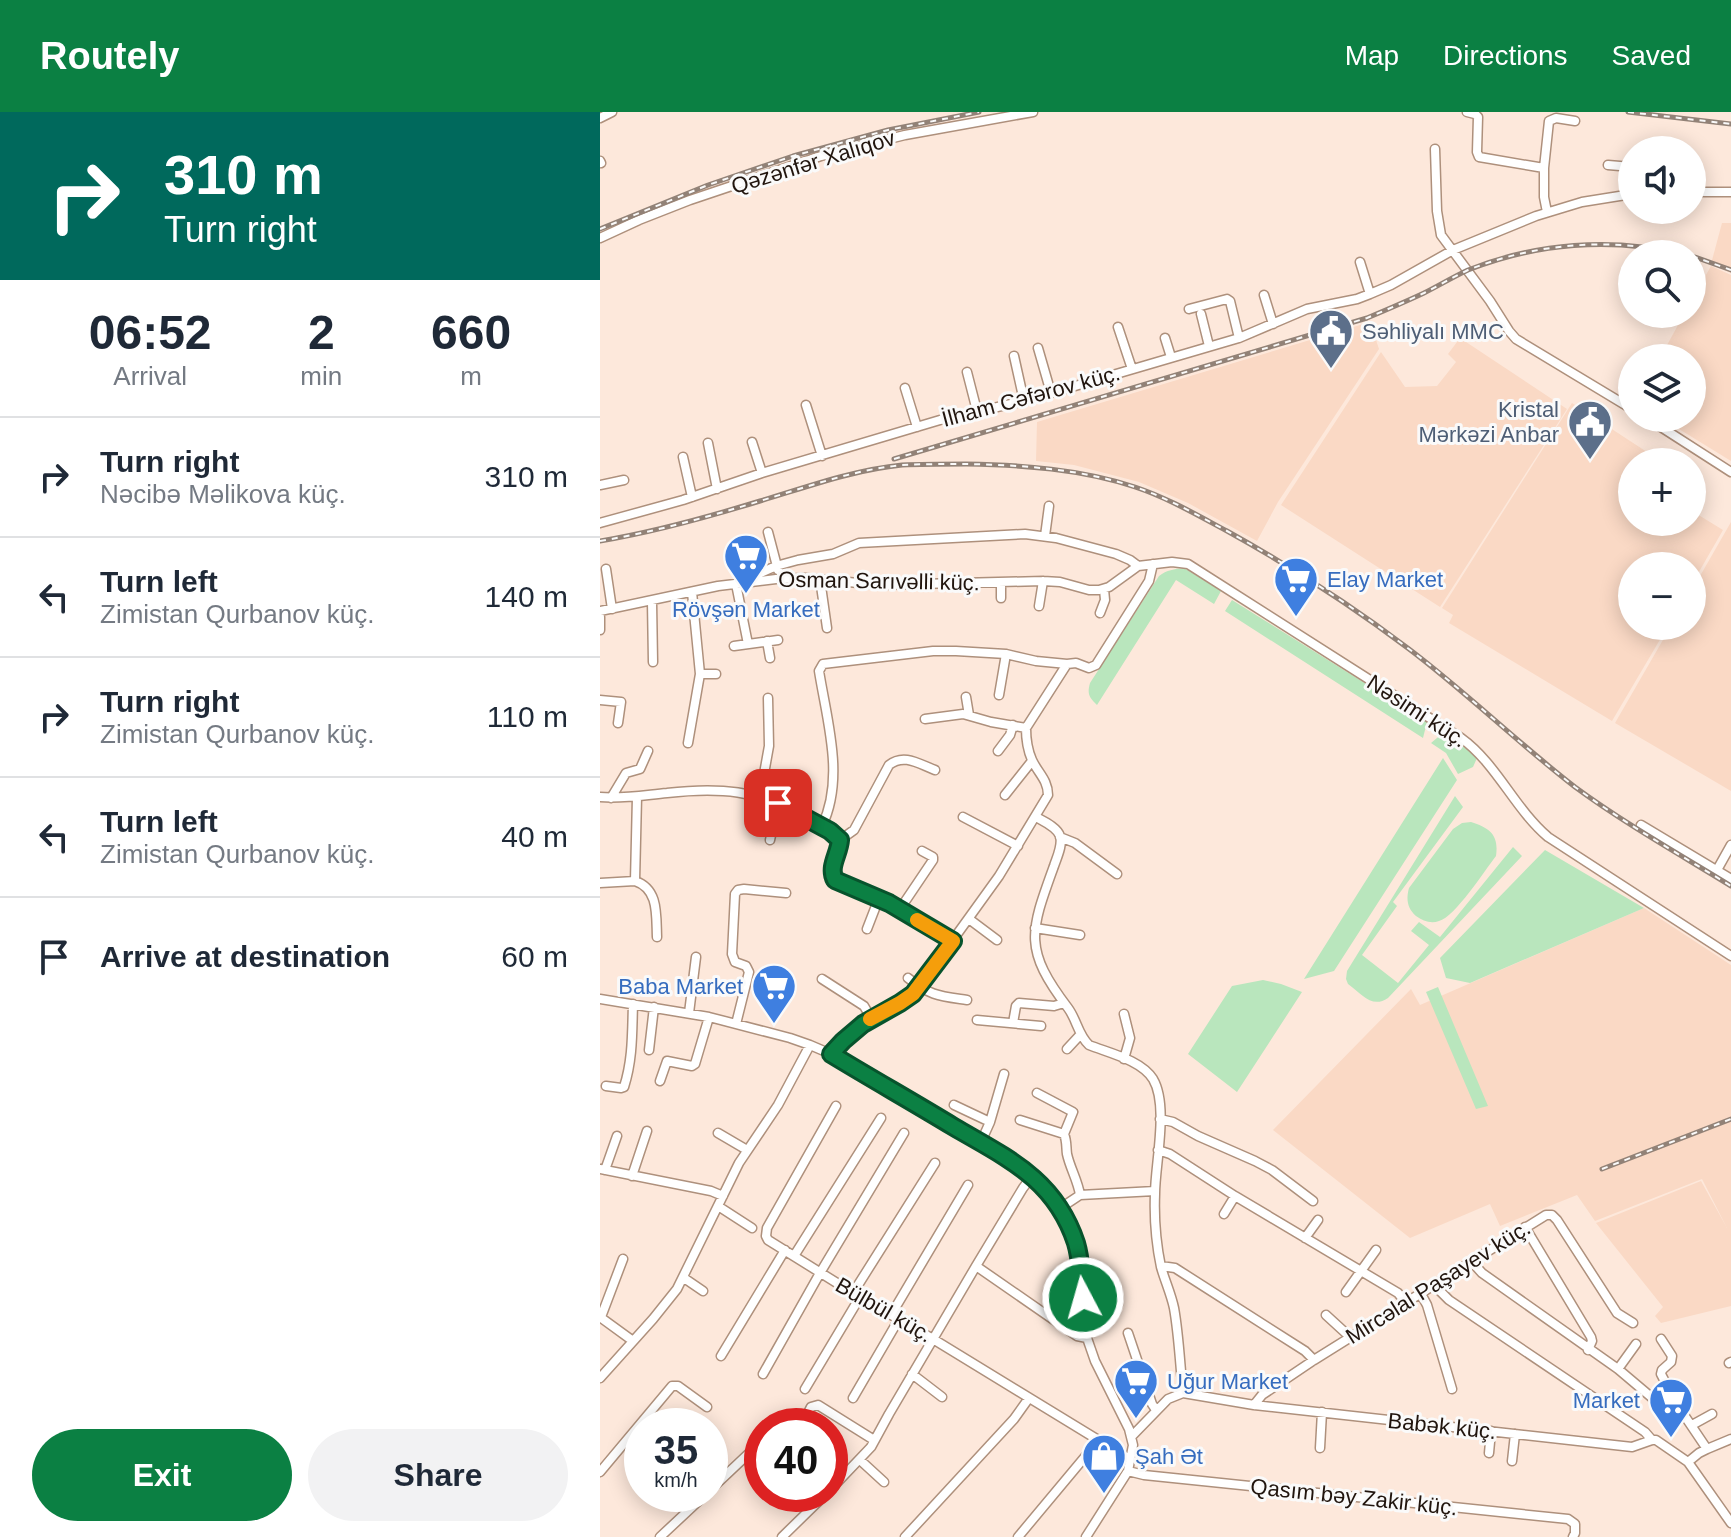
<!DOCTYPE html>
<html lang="en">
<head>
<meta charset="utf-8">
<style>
  :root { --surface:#fff; --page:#f2f2f3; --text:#1f2937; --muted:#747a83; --line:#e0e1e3; --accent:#0b8043 }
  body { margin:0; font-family:Helvetica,sans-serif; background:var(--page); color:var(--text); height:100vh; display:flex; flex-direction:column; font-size:30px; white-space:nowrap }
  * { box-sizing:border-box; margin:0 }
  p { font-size:26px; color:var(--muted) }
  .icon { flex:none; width:44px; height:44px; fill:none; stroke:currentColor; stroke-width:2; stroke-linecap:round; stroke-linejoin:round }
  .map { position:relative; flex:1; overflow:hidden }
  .details { display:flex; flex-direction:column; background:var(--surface); width:600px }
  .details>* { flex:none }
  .guide { background:#00695c; color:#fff; overflow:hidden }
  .fabs { position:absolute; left:1018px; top:24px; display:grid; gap:16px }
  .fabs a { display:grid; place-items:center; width:88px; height:88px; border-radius:50%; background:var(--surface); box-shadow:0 4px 20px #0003; font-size:40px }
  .speed { position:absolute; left:24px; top:1296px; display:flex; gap:16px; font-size:40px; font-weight:700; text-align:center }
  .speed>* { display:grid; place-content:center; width:104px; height:104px; border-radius:50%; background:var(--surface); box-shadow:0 4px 20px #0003; line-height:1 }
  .speed small { font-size:20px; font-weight:400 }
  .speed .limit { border:12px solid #d22; background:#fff; color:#111 }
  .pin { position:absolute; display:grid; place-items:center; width:68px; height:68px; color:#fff; margin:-34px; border-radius:16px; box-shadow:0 4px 12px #0006 }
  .me { position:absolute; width:88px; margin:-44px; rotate:354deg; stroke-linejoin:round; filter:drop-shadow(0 0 6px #0008) }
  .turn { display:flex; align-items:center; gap:28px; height:168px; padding:0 32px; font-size:36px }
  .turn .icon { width:104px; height:104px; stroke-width:2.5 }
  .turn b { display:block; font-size:56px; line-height:68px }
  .eta { display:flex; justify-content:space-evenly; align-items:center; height:136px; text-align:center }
  .eta b { font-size:48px; font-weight:600; line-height:56px }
  .button { display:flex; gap:16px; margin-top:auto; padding:16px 32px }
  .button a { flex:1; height:92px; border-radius:48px; background:var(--accent); color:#fff; font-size:32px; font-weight:600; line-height:92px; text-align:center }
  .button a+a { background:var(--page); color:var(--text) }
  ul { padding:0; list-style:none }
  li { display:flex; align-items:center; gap:24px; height:120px; padding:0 32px; border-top:2px solid var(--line) }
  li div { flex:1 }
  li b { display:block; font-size:30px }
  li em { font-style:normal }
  header { display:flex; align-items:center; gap:48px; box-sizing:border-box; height:112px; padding:0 40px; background:var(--accent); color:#fff }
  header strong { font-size:38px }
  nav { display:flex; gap:44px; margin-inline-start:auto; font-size:28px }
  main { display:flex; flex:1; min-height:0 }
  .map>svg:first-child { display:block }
  .built { fill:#fad9c5 }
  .green { fill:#b9e6bd }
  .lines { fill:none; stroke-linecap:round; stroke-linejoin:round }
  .minor-casing { stroke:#ae907c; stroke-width:11 }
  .minor { stroke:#fff; stroke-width:8 }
  .rail-casing { stroke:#928277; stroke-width:5 }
  .rail { stroke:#fafafa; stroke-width:2; stroke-dasharray:6; stroke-linecap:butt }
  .route-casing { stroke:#07532c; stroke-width:20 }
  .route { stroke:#0b8043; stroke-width:14 }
  .slow { stroke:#f59e0b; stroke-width:14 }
  .labels { text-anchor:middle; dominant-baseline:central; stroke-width:6; stroke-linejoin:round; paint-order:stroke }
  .street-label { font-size:22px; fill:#21150e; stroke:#fafafa }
  .service-label { font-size:22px; fill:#4e5e75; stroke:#fafafa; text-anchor:start }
  .shop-label { font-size:22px; fill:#366cbe; stroke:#fafafa; text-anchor:start }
</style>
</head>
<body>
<header>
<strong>Routely</strong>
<nav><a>Map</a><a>Directions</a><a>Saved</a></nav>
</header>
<main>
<section class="details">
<div class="guide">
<div class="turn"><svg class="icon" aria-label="right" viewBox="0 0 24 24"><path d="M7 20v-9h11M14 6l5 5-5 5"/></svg><div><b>310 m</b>Turn right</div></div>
</div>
<div class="eta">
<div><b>06:52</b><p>Arrival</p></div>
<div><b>2</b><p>min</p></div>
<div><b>660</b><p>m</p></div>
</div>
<ul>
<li><svg class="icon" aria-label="right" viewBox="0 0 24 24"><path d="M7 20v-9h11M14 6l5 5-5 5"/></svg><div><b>Turn right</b><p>Nəcibə Məlikova küç.</p></div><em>310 m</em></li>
<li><svg class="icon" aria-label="left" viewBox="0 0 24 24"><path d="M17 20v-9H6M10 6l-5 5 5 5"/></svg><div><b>Turn left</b><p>Zimistan Qurbanov küç.</p></div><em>140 m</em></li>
<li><svg class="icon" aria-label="right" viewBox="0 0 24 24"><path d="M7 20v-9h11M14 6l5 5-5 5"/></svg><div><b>Turn right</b><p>Zimistan Qurbanov küç.</p></div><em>110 m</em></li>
<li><svg class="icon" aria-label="left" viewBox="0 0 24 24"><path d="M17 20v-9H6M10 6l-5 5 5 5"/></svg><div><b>Turn left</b><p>Zimistan Qurbanov küç.</p></div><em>40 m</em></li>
<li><svg class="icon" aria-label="arrive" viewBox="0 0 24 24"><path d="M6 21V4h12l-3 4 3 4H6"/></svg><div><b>Arrive at destination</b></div><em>60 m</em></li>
</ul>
<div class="button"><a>Exit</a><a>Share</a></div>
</section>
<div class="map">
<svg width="1131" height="1425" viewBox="0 0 1131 1425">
  <rect width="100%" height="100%" fill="#fde8db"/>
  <path class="built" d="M1122,111H1131V161L1111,152Z
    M1111,154L1131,163V349L1061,306H1092V246H1060L1084,202H1092V188Z
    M770,210L779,237L678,390L657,429L588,391L539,370L474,353L436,349L437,310Z
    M860,226L967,297L840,495L681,393L781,240L805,275L837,274L856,250L848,242Z
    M972,291L1050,342L1046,350H1032V410H1092V399L1123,418L1092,472V454H1032V514H1068L1012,609L849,511L853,503L842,496Z
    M1131,410V679L1015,611L1071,514H1092V478Z
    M1044,796L1131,853V1194L1061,1211L1055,1204L1063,1195L996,1111L1101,1069L1127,1116L1102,1067L995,1109L977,1083L900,1114L890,1092L810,1126L673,1018L811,877L820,893Z"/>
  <path class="green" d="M584,456L621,479L614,492L576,468L497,593C489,585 487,582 490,571L559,464C567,458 574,457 584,456Z
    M632,488L827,610L823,626L625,499Z
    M843,621L874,642L877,646L873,655L858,662L846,641L831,631Z
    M843,646L857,668L734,859L704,867Z
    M855,684L863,695L793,790L797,794L762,843L798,871L829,833L811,819L819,810L840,825L913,735L922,744L788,886C772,897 762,882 748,872L746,867L747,859Z
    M871,710C890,716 899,723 896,744C885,758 855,805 839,809C831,812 823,809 816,804C807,796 806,787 809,776L853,717L862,711Z
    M945,738L1044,796L870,871L846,866L840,846Z
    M663,868L681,872L702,880L637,980L588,942L632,874Z
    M838,875L888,994L876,997L826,880Z"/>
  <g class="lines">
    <g class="minor-casing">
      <path id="minor" d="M867,0L875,2L878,5L877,40L879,45L944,56V85L947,100
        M0,6L12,0
        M835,37L837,99L841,123L890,189L909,219L916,227L1032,297
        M0,49L1,51
        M1008,53L1032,55
        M944,56L949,9L956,6L975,9
        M1092,80H1131
        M0,126L39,108L90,88L221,44L305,23L433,0
        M760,150L770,182
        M664,183L673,212
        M589,197L627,187L630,189L639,226
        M601,202L609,234
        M518,215L532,257
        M565,226L571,245
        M438,236L451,281
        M414,244L424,289
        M367,260L377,299
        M305,276L317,315
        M206,293L222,344
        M1047,306L1131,360
        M152,330L162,361
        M108,331L117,377
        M83,345L92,385
        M0,373L24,368
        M0,411L83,388L162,361L340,308L424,289L639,226L707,197L757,187L770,182L791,173L853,138L936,104L982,90L1032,82
        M168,420L178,458
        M445,424L449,394
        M6,457L12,497
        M220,467L227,516
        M401,470V486
        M52,490L53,550
        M439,494L443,469
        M0,499L118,474L176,467L205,466L280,473L443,469L460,470L489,478H499L509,475L538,454L572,450L588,452L861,626C897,652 914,696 948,725L1131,844
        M500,501L505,488L504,477
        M0,505V518
        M167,529L170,546
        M148,532L136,472L176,454L198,448L233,442L259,431L425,422L456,426L516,442L530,448L538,454
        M134,534L178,528
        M100,562H116
        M399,583L406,542
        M366,585L369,603
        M0,588L21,590L18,611
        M325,607L363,602L391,610L426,616
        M88,631L100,562L92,480
        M398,639L410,623L413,613
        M405,683L432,649
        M160,684L169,634L168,586
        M0,685C23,687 45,683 67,681C119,675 158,678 204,704C216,711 231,717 240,728C239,742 228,755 235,768L289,791L353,829
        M11,686L26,661L40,657L48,639
        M363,705L418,734
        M436,705C443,709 457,715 460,724C463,733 457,745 454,754C430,820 423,837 468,896C477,908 478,923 489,933C509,941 541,948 553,967C569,994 555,1052 555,1082C554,1107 556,1131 561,1155C565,1169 571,1182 574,1196C579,1224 580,1253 583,1281
        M1041,713L1131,767
        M222,714C245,666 227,609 219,559L223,552L333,539H356L406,542L436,549L467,552
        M460,725L475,731L517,762
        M170,728L178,691
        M240,728L254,718L289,653C304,641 319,652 335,658
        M1117,758L1131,733
        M35,769C59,777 56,803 57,825
        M0,771L35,769L37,685
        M300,797L333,748V745L322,739
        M369,807L397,828
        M435,816L480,823
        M267,817L279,786
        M308,866C330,884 340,884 367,888
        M222,867L264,894L271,906
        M0,887L109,905L190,926L210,933L231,942L421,1055L438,1068L450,1084L470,1116L478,1141L487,1226L495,1249L529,1317L533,1333L528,1359L486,1425
        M89,901L96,845
        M524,902L530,926L524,947
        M377,908L441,914
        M413,911L416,894L419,891L454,894L464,891
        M136,912L149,860L146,854L135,850L132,842L135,782L138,778L144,777L186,781
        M467,937L480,923
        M49,938L54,895
        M231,942L252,920L271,906L307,887L319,875L399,764L448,683C448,668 438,661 432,648C428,639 426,627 426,616L467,552L476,551L489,556L496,553L549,469L553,452
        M60,969L67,949L92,954L95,952L109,905
        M6,974L21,976L24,975C33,947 32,920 33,892
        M437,981L473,1000L464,1022
        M354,993L390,1010
        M236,994L167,1116L166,1124L168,1128L253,1181L333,1227L531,1348
        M560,1007L573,1010L598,1024L655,1049L672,1058L713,1089
        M420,1008L464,1022C467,1029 466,1035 467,1042C470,1056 478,1069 480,1083L459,1097
        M118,1021L147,1038
        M381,1030L390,1010L404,962
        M558,1038L570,1042L635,1084L798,1181L806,1191
        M0,1057L111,1079L123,1084
        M5,1058L17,1024
        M32,1064L47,1019
        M480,1083L555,1079
        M118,1094L152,1116
        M624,1102L635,1084
        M925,1115L991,1225L992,1229L988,1238
        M705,1126L718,1108
        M194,1144L281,1006
        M872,1150L882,1161L1018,1257L1063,1295H1070L1076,1291L1107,1337L1099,1341L1088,1350
        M376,1154L477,1224L487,1226
        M561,1154L575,1156L705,1239L714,1248
        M84,1166L103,1179
        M834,1173L849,1188L1045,1320L1052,1328
        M746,1180L776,1138
        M253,1181L335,1051
        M821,1182L827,1193L852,1277
        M291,1203L368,1073
        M726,1203L750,1225
        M0,1205L33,1229
        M1,1205L23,1147
        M528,1221L552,1292L556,1298
        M1061,1227L1072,1244L1071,1250L1062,1258L1061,1262L1076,1291
        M121,1244L185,1138
        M1129,1251L1131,1250
        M1018,1257L1036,1232
        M163,1262L220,1161L304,1021
        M312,1262L342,1285
        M0,1266L53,1207L77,1177L139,1051L178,993L210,933
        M205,1277L260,1185
        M253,1286L299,1207
        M654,1293L662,1283L714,1248L946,1103H952L957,1108L1017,1201L1033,1211
        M1092,1313L1112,1302
        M178,1314L187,1308L201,1311L204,1309L211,1295L218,1293L274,1328
        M532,1324L568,1287L583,1281L654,1293L1032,1335L1052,1328H1056L1088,1350L1131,1411
        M720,1336L722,1300
        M1107,1337L1131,1327
        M889,1341L891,1319
        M260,1348L284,1370
        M912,1349L915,1322
        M528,1359L544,1363L968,1407L975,1412V1421L973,1425
        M0,1360L72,1274H78L107,1295
        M110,1378L162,1329
        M230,1378L271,1335L289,1302L376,1154L423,1076L432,1064
        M60,1425L106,1382
        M182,1425L226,1382
        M305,1425L414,1307L429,1286
        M418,1425L499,1328"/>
    </g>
    <use href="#minor" class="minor"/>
    <g class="rail-casing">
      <path id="rail" d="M1028,0L1131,12
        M0,117L108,73L193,44L288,18L379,0
        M1092,144L1131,158
        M294,347L767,206C786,198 805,190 824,181C838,174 853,165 868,158C936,131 1011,125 1082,142
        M0,429C54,420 108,405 160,389C207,375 253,358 302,353C323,352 345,352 366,352C422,353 481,357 535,375C568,386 597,403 627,419C690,454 751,493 809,537C866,580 918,631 975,675C1024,711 1079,742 1131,774
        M1002,1057L1131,1007"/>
    </g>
    <use href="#rail" class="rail"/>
  </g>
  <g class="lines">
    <g class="route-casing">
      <path id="route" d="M178,691L230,719L240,728C239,742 228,755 235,768L289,791L353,829L313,882L300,891L263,912L243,929L231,942C272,967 313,990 354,1015C407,1046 455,1067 476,1131C481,1148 482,1168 483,1186"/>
    </g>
    <use href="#route" class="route"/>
    <path class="slow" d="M270,907L300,891L313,882L353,829L317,808"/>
  </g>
  <defs>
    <g id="civic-pin" transform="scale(2.3)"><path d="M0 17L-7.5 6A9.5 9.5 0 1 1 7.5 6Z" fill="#5c6f8a" stroke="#fafafa"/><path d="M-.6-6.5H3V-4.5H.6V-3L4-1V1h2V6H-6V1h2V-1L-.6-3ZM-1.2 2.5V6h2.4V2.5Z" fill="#fff"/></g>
    <g id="supermarket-pin" transform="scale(2.3)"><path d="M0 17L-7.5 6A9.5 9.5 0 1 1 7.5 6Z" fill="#3f7fe0" stroke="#fafafa"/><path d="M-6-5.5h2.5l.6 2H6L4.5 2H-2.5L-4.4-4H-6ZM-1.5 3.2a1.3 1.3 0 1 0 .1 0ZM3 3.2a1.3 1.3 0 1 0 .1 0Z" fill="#fff"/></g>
    <g id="shop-pin" transform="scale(2.3)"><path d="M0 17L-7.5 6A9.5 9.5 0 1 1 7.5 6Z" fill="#3f7fe0" stroke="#fafafa"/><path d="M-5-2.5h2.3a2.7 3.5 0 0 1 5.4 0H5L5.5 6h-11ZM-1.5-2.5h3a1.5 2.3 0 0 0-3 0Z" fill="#fff"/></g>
  </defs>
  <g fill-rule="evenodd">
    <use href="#civic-pin" x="731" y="219"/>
    <use href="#civic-pin" x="990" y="310"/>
    <use href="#supermarket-pin" x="146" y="444"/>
    <use href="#supermarket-pin" x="696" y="467"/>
    <use href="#supermarket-pin" x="174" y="874"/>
    <use href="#supermarket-pin" x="536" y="1269"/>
    <use href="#supermarket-pin" x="1071" y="1288"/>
    <use href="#shop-pin" x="504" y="1344"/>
  </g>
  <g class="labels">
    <g class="street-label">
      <text transform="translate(213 50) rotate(-17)">Qəzənfər Xalıqov</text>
      <text transform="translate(431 284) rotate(-15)">İlham Cəfərov küç.</text>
      <text transform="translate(279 469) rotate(1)">Osman Sarıvəlli küç.</text>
      <text transform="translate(817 599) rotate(33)">Nəsimi küç.</text>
      <text transform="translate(838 1170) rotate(-32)">Mircəlal Paşayev küç.</text>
      <text transform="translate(284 1198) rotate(30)">Bülbül küç.</text>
      <text transform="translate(842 1314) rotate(6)">Babək küç.</text>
      <text transform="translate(754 1385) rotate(6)">Qasım bəy Zakir küç.</text>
    </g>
    <g class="service-label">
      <text x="762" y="219">Səhliyalı MMC</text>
      <text x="959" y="297" text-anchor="end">Kristal<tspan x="959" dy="25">Mərkəzi Anbar</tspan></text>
    </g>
    <g class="shop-label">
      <text x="727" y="467">Elay Market</text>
      <text x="146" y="497" text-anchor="middle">Rövşən Market</text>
      <text x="143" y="874" text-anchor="end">Baba Market</text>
      <text x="567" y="1269">Uğur Market</text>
      <text x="1040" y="1288" text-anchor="end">Market</text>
      <text x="535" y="1344">Şah Ət</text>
    </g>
  </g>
</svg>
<div class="fabs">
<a><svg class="icon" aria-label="sound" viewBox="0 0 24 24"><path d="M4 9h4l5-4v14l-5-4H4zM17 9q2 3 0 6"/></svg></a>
<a><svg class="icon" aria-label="search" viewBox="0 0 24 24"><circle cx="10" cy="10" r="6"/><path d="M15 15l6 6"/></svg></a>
<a><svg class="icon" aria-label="layers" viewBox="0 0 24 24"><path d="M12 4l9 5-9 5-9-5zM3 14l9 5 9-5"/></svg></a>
<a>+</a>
<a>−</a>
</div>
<div class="speed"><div>35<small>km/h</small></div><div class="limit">40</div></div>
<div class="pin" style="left:178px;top:691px;background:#d93025"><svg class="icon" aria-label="arrive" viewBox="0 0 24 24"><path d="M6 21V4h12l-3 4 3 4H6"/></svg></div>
<svg class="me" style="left:483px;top:1186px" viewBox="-20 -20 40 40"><circle r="17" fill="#0b8043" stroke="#fff" stroke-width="3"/><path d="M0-11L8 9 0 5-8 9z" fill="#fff"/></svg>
</div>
</main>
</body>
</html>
